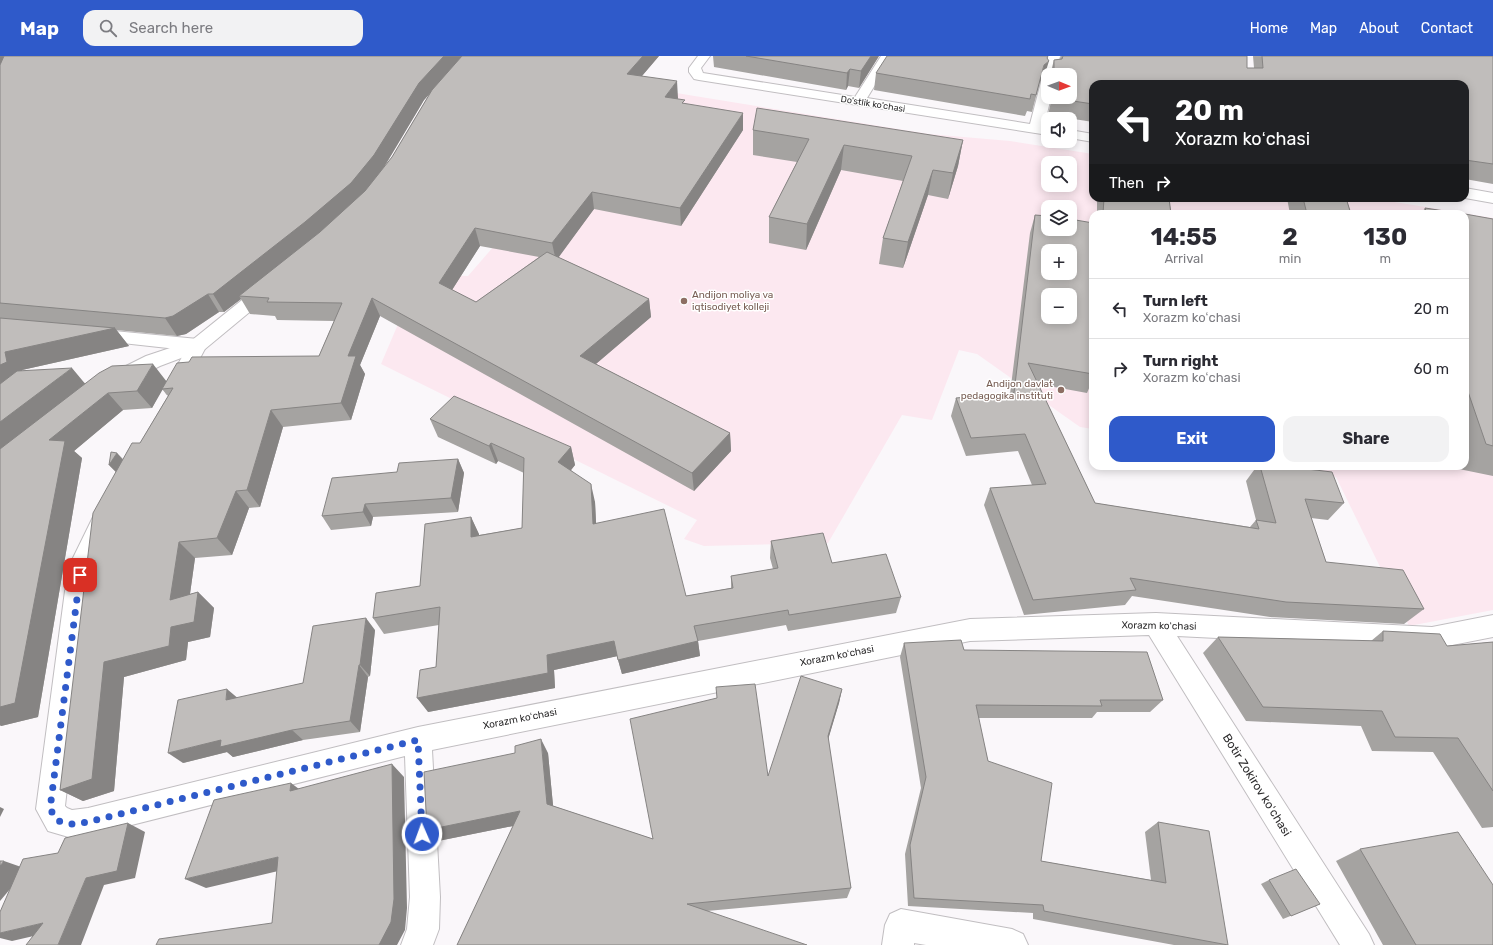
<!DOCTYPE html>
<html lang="en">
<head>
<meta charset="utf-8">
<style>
  :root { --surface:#fff; --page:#f2f2f3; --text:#2b2b33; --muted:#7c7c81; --line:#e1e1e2; --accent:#2f5aca }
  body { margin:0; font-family:Rubik,sans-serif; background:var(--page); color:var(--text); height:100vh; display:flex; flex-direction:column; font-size:15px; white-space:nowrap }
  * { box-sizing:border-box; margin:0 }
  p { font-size:13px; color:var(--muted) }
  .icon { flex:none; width:22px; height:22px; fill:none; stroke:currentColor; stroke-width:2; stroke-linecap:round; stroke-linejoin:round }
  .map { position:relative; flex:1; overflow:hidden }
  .sheet { position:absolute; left:1089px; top:154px; width:380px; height:260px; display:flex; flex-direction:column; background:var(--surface); border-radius:12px; box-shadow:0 2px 10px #0003 }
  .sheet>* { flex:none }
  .top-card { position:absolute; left:1089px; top:24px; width:380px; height:122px; border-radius:12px; box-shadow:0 2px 10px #0003; background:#202124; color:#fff; overflow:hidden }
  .needle { width:26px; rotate:91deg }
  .fabs { position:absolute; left:1041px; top:12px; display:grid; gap:8px }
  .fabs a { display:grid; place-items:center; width:36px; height:36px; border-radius:8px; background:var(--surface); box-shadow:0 2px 10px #0003; font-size:20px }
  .pin { position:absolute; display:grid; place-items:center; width:34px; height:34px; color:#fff; margin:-17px; border-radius:8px; box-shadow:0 2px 6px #0006 }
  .me { position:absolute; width:44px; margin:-22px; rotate:358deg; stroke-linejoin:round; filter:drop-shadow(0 0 3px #0008) }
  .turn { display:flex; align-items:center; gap:14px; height:84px; padding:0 20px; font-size:18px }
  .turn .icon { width:52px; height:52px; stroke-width:2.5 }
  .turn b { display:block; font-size:28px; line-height:34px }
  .then { display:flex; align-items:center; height:38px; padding:0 20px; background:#0003; gap:8px; font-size:15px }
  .eta { display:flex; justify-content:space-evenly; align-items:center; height:68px; text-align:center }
  .eta b { font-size:24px; font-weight:700; line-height:28px }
  .button { display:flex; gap:8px; margin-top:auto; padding:8px 20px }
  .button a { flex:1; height:46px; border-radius:12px; background:var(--accent); color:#fff; font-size:16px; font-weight:700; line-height:46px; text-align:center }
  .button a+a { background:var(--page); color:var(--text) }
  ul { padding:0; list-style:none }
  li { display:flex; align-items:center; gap:12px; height:60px; padding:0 20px; border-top:1px solid var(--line) }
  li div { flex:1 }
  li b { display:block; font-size:15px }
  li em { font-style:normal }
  header { display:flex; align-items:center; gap:24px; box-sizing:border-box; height:56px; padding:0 20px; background:var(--accent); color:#fff }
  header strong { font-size:19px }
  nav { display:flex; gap:22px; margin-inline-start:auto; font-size:14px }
  .search { width:280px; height:36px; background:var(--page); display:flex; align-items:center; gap:10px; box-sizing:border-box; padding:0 14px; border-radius:12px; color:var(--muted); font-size:15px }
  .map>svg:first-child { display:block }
  .education { fill:#fce8f0; fill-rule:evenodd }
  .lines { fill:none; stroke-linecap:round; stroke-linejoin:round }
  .street-casing { stroke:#c1bec1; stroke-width:2 }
  .secondary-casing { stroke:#c1bec1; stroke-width:2 }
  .street { fill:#fff; fill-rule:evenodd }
  .secondary { fill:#fff; fill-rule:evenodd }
  .wall { fill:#a5a3a1; fill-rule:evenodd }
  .shaded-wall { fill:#868483 }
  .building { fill:#c0bdbb; stroke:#868483; fill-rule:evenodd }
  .route { stroke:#2f5aca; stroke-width:7; stroke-dasharray:0 12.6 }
  .education-dot { fill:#8d6e63; stroke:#fff; stroke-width:1.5 }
  .labels { text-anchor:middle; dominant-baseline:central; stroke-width:3; stroke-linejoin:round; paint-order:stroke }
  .far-street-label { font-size:9px; fill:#2e2d2e; stroke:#fff }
  .education-label { font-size:10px; fill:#785e54; stroke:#fff; text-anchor:start }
  .street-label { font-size:10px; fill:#2e2d2e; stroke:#fff }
  .near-street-label { font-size:12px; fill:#2e2d2e; stroke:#fff }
</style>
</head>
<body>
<header>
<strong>Map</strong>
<div class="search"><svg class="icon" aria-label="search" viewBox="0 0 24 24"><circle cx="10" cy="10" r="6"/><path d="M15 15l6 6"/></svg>Search here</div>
<nav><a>Home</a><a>Map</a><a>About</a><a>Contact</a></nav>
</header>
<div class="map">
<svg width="1493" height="889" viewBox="0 0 1493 889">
  <rect width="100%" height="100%" fill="#faf7fa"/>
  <path class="education" d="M633,30L929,78L1010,85L1093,98V142H1370L1493,162V554L1409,570L1336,421L1288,410H1465V158H1093V373L1080,371L977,298L959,294L932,364L902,359L828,487L704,490L684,483L697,464L381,308L419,219L468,220ZM1048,107H1070V129H1048ZM1048,151H1070V173H1048ZM1048,195H1070V217H1048ZM1048,239H1070V261H1048Z"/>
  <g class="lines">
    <g class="street-casing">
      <path id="street" d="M698,0H710L701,12L703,17L855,41L881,0H893L867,42L1030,68L1041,26L1043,23L1047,22L1044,19L1048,0H1060L1056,19H1048V41H1051L1044,70L1048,71V79L699,24L694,23L689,16V12Z
        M1070,74L1093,78V86L1070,82Z
        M1465,132L1493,137V147L1465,142Z
        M93,273L198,283L205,285L207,289L181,338L174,340L167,338L164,333L186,294L86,283L84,279L86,275Z
        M102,456L110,459L113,465L96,504L89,535L65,750L67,752L72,754L88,752L418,671L970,563L1156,557L1432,571L1493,559V581L1432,593L1177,580L1369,878L1374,889H1340L1149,579L970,585L432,694L440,841L439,873L433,889H401L407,873L410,841L405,700L88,780L72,782L48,775L36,753L65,535L72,504L94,459Z
        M901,853L1012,873L1023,878L1028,889H926L914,887V889H882L885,869L890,858Z"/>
    </g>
    <g class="secondary-casing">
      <path id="secondary" d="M269,226L275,227L278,231L275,235L205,293L160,310L126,327L119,329L112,327L109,322L112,317L146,300L191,285L263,227Z"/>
    </g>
    <use href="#street" class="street"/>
    <use href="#secondary" class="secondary"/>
  </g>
  <path class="wall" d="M0,0H659L642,20L678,42V43L685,48L743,74L681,170L594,153L558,201L649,243L651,261L596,308L730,377L731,395L694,435L380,260L360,309L365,318L351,364L283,371L260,451L249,452L232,499L195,502L190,538L198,536L214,552L210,581L188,586L186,604L124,621L114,735L83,745L60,734L116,416L109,409L117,397L123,403L140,387L168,340L162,333L152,352L123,354L74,395L82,402L38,661L1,670L0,669ZM430,37L392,101L383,113L424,44ZM480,190L539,201L476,246L452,234ZM241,243L250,258L275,260L277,264L334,265L319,300L166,325L85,327L22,315V314L129,290L116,274L177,280L186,278L219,256H224Z
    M713,0H879L859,32L848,30L846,34L714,11Z
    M1061,0H1247V12H1254L1253,0H1493V128L1465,123V28H1093V66L1048,59L1052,41H1070V19H1050L1054,4L1060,3Z
    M876,17L1044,21L1040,25L1032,56L1027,55L1025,60L874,34Z
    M753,74L963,84L958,110L948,143L928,139L903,212L879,208L883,182L903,125L841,114L806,194L769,187V161L797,106L753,99Z
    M1097,142H1169L1171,158H1097Z
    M1287,142H1346L1351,158H1290Z
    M1425,152L1464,158H1421Z
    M1465,158L1493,163V420L1459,413L1458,410H1465Z
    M1035,159L1093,167V323L1087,337L1038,328L1095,447L1250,471L1256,464L1246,425L1257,410H1282L1344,447L1328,464L1311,462L1326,506L1424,553L1404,568L1270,561L1132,540L1125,549L1024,559L984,449L990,432L1032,429L1018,395L966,400L951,360L956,342L1010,338L1030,177Z
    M430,363L571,391L575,409L571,414L595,446L596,467L686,540L731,532V520L773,513L770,502L771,485L832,507L901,541L896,557L788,575L786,569L698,585L700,600L622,618L617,600L554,614L555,632L428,656L436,611L439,569L384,578L373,562L420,530L471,461L479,479L522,472L524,417L498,405L496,408L438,381Z
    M458,403L464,417L458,456L373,461L371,470L331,474L322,460L397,416Z
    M375,574L370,620L368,621L360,676L303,684L233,701L227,696L183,707L238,642L303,627Z
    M1383,575L1447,590L1493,586V771L1482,772L1433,696L1372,695L1361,670L1246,665L1203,597L1218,581L1371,585Z
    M904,587L964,594L1163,644L1150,656H1097L1092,662H978L988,705L1041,805L1151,824L1145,776L1158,766L1228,889H1174L1033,863V857L908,850L905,798L921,732L900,601Z
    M842,633L839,647L828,683L851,832L847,842L707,855L457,889L513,770L438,785L427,774L548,697L553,750L653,783L768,720Z
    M1360,793L1493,889H1383L1336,805Z
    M1269,824L1320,848L1283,863L1261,828Z"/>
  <path class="shaded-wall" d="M0,0H9L0,17Z
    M444,0H464L424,44L381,116L358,145L244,240H239L241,243L224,256L213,238L419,27Z
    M643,0H659L629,35L627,18Z
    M871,0H879L859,32L861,15Z
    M1049,5L1044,21L1040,26L1044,9Z
    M850,13L848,30L846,34L847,17Z
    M677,25L678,42L666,58L665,41Z
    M743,57V74L681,170L680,152Z
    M963,84L958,110L948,143L953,117Z
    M844,89L841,114L806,194L807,168Z
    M933,114L928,139L903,212L908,186Z
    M592,136L594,153L556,205L552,187Z
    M475,172L480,190L445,245L439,227Z
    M208,238L219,256L186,278L177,280L165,262Z
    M372,242L380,260L360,309L365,318L351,364L341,347L348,300Z
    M649,243L651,261L584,318L580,300Z
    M115,272L129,290L22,314L24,324L0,336V309L5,296Z
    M153,308L167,326L152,352L137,335Z
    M72,312L87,330L0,397V366Z
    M108,337L123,354L74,395L82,402L38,661L1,670L0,669V651L49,384Z
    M271,354L283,371L260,451L247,434Z
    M730,377L731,395L694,435L692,417Z
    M491,387L498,405L496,408L489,390Z
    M571,391L575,409L563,424L558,406Z
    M117,397L123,404L116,416L109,409Z
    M458,403L464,417L458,456L451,442Z
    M591,428L595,446L597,485L593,468Z
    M236,435L249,452L232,499L217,482Z
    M365,448L373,461L371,470L363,456Z
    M471,461L479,478V498L471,481Z
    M179,486L195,502L187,559L170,544Z
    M198,536L214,552L210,581L188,586L186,604L124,621L114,735L83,745L60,734L104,606L171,571Z
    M366,562L375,574L370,620L360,609Z
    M614,585L618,600L554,614L555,632L428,656L417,642L547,599Z
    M698,585L700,600L622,618L618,604Z
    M359,609L368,621L360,676L350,665Z
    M227,633L240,644H226Z
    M842,633L839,647L825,694L828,680Z
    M292,674L303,684L233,701L227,696L183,707L168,697L221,684Z
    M541,683L548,697L554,759L547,748Z
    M392,708L404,721L407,852L405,874L397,889H379Z
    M291,727L307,739L290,735Z
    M0,751L4,753L0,761Z
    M520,755L528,767L438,785L427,774Z
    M128,767L145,776L135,822L104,829L81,889H58L86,822Z
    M278,801L295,811L206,832L185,823Z
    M4,805L27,813L0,845V810Z
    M43,867L64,873L12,885L0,882V877Z"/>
  <path class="building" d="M4,0H444L419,27L374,99L351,127L305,166L213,238H208L173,260L165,262L0,247V9Z
    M462,0H643L627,18L677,25L665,41L685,44L682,47L743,57L680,152L592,136L552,187L475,172L439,227L476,246L547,196L649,243L580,300L730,377L692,417L372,242L348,300H356L341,347L271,354L247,434L236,435L217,482L179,486L170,544L198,536L194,566L171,571L169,590L104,606L92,723L60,734L93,457L132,387H140L173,332L162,333L177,307L189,306L192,301L319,300L342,247L267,246L269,242L239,240L320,176L365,135L392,101L432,34Z
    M746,0H871L861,15L850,13L847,17Z
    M887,0H1048L1047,2L1049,5L1044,9L1036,39L1031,38L1030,43L876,17Z
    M1063,0H1247V12H1263L1262,0H1493V108L1465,104V28H1093V48L1053,42V41H1070V19H1054V4L1062,3Z
    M757,52L963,84L953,117L933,114L908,186L883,182L912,100L844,89L807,168L769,161L809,83L753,74Z
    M1104,142H1169L1171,158H1103Z
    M1303,142H1346L1351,158H1307Z
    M1425,152L1464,158H1427Z
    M1465,158L1493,163V390L1486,388L1465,327Z
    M1035,159L1048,160V173H1070V163L1093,167V318L1028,307L1095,447L1259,473L1256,464L1276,467L1260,410H1282L1332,416L1344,447L1305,443L1326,506L1403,514L1424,553L1286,546L1130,522L1136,534L1033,544L990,432L1046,428L1025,378L971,382L956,342L1014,337ZM1048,195H1070V217H1048ZM1048,239H1070V261H1048Z
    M0,262L115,272L5,296L7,306L0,309Z
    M153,308L137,335L108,337L49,384L65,385L15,647L0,651V393L99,317L112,310Z
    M72,312L0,366V328L17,315Z
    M454,340L571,391L558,406L591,428L593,468L664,453L686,540L733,532L731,520L778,512L771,485L823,477L832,507L886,498L901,541L789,559L788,554L694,570L698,585L618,604L614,585L547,599L548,617L417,642L420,614L436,611L440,551L373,562L376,537L420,530L425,468L471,461V481L522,472L524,402L491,387L489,390L430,363Z
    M111,396L117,397L109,409Z
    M458,403L451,442L365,448L363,456L322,460L332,422L397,416L399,407Z
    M366,562L360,609H359L350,665L292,674L220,691L221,684L168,697L178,644L227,633L226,644L303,627L313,570Z
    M1383,575L1440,578L1447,590L1493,586V735L1458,682L1395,681L1382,655L1263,651L1218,581L1383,585Z
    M961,584L964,594L1147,596L1163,644H1100L1102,650L976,649L988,705L1052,727L1041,805L1166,827L1158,766L1209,775L1228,889L1044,855L1043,849L914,842L910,789L926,721L904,587Z
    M801,620L842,633L828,680L851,832L687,848L807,889H457L520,755L427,774L424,716L515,697V690L541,683L547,748L653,783L630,663L717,642L716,631L755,628L768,720Z
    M392,708L394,843L391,866L379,889H156L159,883L272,867L278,801L185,823L214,744L291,727L290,735Z
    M128,767L117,815L86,822L58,889H26L43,867L0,877V856L23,803L58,797L65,782Z
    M1458,776L1493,829V889H1416L1360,793Z
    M0,805H4L0,810Z
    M1296,813L1320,848L1291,860L1269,824Z"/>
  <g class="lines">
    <path class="route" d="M80,519L50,753L58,765L72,768L88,766L418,684L422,778"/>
  </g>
  <g class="education-dot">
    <circle cx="684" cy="245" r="4"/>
    <circle cx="1061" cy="334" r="4"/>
  </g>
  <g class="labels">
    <g class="far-street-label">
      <text transform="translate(873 48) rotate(9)">Do'stlik ko'chasi</text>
    </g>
    <g class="education-label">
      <text x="692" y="239">Andijon moliya va<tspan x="692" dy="12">iqtisodiyet kolleji</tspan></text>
      <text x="1053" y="328" text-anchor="end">Andijon davlat<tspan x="1053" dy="12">pedagogika instituti</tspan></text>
    </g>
    <g class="street-label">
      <text transform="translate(1159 570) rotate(1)">Xorazm koʻchasi</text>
      <text transform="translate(837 600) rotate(-11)">Xorazm koʻchasi</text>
      <text transform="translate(520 663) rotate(-11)">Xorazm koʻchasi</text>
    </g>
    <g class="near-street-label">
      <text transform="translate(1257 729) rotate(58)">Botir Zokirov koʻchasi</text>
    </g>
  </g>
</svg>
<div class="fabs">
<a><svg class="needle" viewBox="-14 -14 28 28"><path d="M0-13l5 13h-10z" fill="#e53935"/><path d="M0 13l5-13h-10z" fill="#7c7c81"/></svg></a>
<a><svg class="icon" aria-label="sound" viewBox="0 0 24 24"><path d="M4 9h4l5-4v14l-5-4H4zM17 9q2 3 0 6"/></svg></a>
<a><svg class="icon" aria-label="search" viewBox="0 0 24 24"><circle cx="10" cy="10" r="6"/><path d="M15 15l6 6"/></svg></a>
<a><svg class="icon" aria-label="layers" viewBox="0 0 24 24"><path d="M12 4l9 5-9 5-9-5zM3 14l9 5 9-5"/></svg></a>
<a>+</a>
<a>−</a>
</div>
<div class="pin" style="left:80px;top:519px;background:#d93025"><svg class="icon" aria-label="arrive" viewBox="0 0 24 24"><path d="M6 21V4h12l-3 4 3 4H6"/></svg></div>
<svg class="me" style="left:422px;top:778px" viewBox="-20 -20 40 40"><circle r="17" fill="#2f5aca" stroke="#fff" stroke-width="3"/><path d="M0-11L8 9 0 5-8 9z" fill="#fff"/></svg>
<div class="top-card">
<div class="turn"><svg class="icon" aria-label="left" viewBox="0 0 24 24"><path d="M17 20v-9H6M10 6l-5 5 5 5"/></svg><div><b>20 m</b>Xorazm koʻchasi</div></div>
<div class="then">Then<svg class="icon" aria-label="right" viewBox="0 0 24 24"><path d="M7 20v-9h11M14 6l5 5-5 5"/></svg></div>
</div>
<section class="sheet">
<div class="eta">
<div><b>14:55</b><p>Arrival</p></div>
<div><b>2</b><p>min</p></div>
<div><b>130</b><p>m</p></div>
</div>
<ul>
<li><svg class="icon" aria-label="left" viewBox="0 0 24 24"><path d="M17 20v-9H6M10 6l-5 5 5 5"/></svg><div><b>Turn left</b><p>Xorazm koʻchasi</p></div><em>20 m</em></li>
<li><svg class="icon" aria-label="right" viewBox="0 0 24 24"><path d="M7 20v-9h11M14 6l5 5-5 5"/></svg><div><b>Turn right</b><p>Xorazm koʻchasi</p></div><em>60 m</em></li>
</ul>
<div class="button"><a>Exit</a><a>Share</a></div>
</section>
</div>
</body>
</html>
